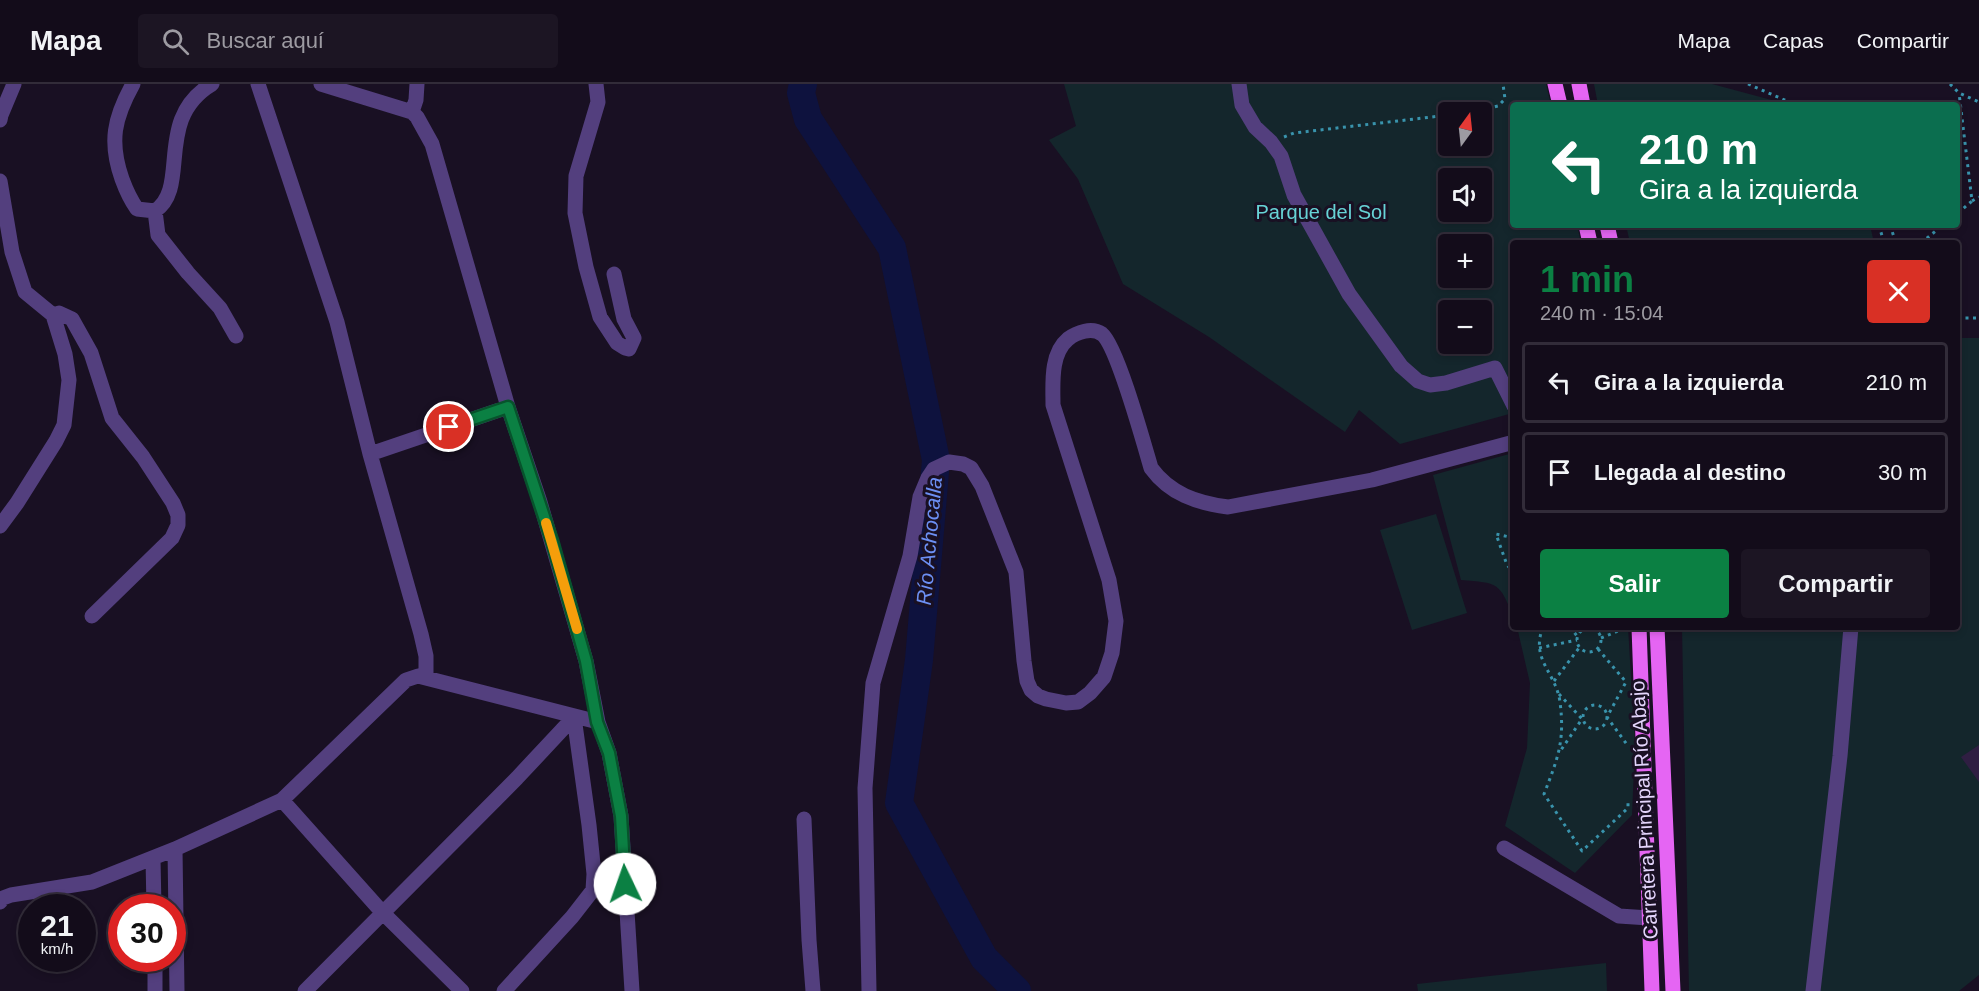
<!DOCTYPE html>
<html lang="es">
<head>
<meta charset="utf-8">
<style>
  :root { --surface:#130c1a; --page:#1c1523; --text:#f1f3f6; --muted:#9d9ba2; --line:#322c39; --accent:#0b8043 }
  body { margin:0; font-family:Arial,sans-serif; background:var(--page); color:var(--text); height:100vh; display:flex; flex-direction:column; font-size:22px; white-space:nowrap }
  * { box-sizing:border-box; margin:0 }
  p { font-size:20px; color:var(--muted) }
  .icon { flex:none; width:33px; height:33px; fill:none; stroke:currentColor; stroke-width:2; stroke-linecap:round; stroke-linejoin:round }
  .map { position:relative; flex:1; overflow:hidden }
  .side { position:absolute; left:1510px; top:156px; width:450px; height:390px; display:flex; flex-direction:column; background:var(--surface); border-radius:6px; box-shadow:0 3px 9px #0003,0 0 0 2px var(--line) }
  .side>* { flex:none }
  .guide { position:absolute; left:1510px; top:18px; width:450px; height:126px; border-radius:6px; box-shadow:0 3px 9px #0003,0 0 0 2px var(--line); background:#0b6e4f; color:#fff; overflow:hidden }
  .needle { width:39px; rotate:15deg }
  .buttons { position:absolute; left:1438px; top:18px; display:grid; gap:12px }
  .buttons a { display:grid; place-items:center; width:54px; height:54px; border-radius:6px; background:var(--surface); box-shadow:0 3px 9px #0003,0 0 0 2px var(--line); font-size:30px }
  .speed { position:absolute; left:18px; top:810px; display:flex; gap:12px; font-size:30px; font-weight:700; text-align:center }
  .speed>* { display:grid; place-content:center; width:78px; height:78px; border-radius:50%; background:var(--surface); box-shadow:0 3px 9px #0003,0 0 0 2px var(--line); line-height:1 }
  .speed small { font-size:15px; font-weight:400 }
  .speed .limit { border:9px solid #d22; background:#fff; color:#111 }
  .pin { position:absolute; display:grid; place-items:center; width:51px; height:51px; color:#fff; margin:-26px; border:3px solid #fff; border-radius:50%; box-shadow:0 2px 6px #0007 }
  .me { position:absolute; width:66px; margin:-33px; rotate:357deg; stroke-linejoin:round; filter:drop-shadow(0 0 4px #0008) }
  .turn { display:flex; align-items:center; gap:21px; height:126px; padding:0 30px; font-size:27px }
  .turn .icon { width:78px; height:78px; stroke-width:2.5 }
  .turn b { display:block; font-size:42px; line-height:51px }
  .round { display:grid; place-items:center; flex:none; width:63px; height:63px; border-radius:6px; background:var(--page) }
  .summary { display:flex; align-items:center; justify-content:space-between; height:102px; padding:0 30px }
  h1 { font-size:36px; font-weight:700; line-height:45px; color:var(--accent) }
  .primary-button { display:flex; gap:12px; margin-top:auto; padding:12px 30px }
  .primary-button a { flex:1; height:69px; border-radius:6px; background:var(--accent); color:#fff; font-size:24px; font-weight:700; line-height:69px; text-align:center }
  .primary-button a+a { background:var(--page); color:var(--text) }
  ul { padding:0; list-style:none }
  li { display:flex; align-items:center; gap:18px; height:81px; margin:0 12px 9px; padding:0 18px; border:3px solid var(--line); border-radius:6px }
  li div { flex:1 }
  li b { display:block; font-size:22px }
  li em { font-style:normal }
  header { display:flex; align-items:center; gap:36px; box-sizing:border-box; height:84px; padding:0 30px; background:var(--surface); border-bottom:2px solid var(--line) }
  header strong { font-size:28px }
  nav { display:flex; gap:33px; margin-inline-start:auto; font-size:21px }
  .search { width:420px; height:54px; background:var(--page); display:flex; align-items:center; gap:15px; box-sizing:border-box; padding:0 21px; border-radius:6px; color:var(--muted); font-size:22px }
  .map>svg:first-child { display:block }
  .green { fill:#14262c; fill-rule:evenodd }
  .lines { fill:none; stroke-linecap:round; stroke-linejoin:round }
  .river { stroke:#0e123e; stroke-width:28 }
  .building { fill:#2f1e42 }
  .path { stroke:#3993ac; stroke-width:3; stroke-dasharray:3 4.5; stroke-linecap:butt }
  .minor { stroke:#533f7e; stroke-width:15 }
  .major { stroke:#e565f3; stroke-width:15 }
  .route-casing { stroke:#07532c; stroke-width:15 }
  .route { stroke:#0b8043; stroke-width:10 }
  .slow { stroke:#f59e0b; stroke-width:10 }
  .labels { text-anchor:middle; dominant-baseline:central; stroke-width:6; stroke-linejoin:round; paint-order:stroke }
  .park-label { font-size:20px; fill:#67d3d6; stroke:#191023 }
  .street-label { font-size:20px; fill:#e4d5fc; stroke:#191023 }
  .water-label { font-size:21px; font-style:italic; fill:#6c8ff3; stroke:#191023 }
</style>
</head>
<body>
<header>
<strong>Mapa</strong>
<div class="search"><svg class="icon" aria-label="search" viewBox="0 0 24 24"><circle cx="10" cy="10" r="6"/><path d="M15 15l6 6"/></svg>Buscar aquí</div>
<nav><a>Mapa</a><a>Capas</a><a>Compartir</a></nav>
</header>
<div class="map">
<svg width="1979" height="907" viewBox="0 0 1979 907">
  <rect width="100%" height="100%" fill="#191023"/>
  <path class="green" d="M1064,0H1546L1551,21H1514V141H1577L1581,159H1514L1513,329L1400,360L1359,326L1345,348L1209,253L1123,200L1078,95L1049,56L1076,42ZM1449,28H1482V62H1449ZM1449,94H1482V128H1449ZM1449,160H1482V194H1449ZM1449,226H1482V260H1449Z
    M1594,0H1712L1790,21H1598Z
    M1626,141H1870L1874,159H1630Z
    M1958,254H1979V891L1959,907H1689L1682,543H1958Z
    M1513,369H1514L1513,533C1500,498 1498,499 1461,496L1433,391Z
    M1436,430L1467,529L1412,546L1380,446Z
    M1517,543H1628L1635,660L1632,731L1575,789L1505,742L1527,664L1530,599Z
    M1606,879L1607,907H1418L1417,900Z"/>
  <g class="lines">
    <path class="river" d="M803,0L801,9L808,35L892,164L936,376L919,576L899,719L984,874L1017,907"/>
  </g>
  <path class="building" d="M1979,661V698L1961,673Z"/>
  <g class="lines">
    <path class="path" d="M1748,0L1796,21
      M1950,0L1959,9L1979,18
      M1473,28L1498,22L1505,15L1503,0
      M1284,53L1294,49L1449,31
      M1972,117L1979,113
      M1958,129L1972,117L1959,9
      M1879,141L1884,159
      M1890,141L1896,159
      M1921,159L1943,141
      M1958,234H1979
      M1514,454L1496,450L1507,481L1514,489
      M1543,543C1530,576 1556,588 1560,618C1565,657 1558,674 1544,710L1582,767L1628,724V716
      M1570,543L1577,552
      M1577 556a12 12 0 1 1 24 0a12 12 0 1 1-24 0Z
      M1601,554L1623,545
      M1539,564L1577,556
      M1598,565L1626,598L1607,633L1628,662
      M1554,597L1579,564
      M1559,610L1582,635L1561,666
      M1583 633a12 12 0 1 1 24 0a12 12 0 1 1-24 0Z"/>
    <path class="minor" d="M133,0C114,34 109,58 122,95C126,106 130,115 137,125L155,127C191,103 153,35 212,0
      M258,0L337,238L370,370L421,550L426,572V593
      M321,0L412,28L417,33L432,60L508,323L540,418L586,577L598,638L609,669L621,732L632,907
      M596,0L598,18L576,92L575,129L586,183L600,233L617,259L625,264L629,265L634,254L624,235L614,190
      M1239,0L1242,21L1255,43L1271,58L1281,72L1294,111L1349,210L1401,282L1418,297L1430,301L1446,299L1495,284L1514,322
      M412,28L416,16L417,0
      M0,36L1,31L14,0
      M0,97L12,168L25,208L53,231L65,270L69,296L64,341L56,357L17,419L0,442
      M155,127L158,151L188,189L220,224L236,252
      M53,231L59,229L72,235L91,269L112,334L143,373L173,419L178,431V441L172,454L92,532
      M370,370L508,323
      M282,716L382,828L462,907
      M804,735L809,856L813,907
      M1504,764L1619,832L1649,834
      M175,765L177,907
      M153,775L154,824
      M0,818L3,814L11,811L92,798L175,765L282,716L406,596L418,592L598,638
      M155,874V907
      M305,907L517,694L574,633
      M504,907L572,833L593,806L594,790L589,741L574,633
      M869,907L865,704L873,599L910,472L920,413L928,394L934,385L949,378L963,380L971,384L982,402L1016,488L1024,577L1027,597L1031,606L1038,612L1046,615L1066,619L1078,618L1090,609L1104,593L1112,569L1116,537L1109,496L1053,321C1053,300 1050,270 1068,255C1077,248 1092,243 1102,250C1117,262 1144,360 1151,384C1170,410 1197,419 1228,423L1372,396L1514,358
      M1813,907L1840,672L1851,543"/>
    <path class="major" d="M1555,0L1560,21
      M1579,0L1583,21
      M1586,141L1590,159
      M1607,141L1611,159
      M1639,543L1652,907
      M1657,543L1673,907"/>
  </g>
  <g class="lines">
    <g class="route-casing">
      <path id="route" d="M449,343L508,323L552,457L586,577L597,638L609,669L621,732L625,800"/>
    </g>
    <use href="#route" class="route"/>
    <path class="slow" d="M546,439L577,545"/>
  </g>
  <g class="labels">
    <g class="park-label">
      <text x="1321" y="128">Parque del Sol</text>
    </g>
    <g class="street-label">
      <text transform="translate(1644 726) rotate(-93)">Carretera Principal Río Abajo</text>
    </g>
    <g class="water-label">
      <text transform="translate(929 457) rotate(-85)">Río Achocalla</text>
    </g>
  </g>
</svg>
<div class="buttons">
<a><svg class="needle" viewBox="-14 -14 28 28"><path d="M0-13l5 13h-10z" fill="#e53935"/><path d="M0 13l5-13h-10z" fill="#9d9ba2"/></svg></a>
<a><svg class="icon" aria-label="sound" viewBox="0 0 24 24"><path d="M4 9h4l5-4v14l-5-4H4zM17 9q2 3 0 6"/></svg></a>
<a>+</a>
<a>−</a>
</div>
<div class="speed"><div>21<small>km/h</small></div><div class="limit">30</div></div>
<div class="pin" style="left:449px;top:343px;background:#d93025"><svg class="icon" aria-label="arrive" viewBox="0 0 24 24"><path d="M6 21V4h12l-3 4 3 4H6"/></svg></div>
<svg class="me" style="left:625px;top:800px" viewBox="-20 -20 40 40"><circle r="19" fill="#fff"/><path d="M0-13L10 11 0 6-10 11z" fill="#0b8043"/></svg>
<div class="guide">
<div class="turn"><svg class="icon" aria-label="left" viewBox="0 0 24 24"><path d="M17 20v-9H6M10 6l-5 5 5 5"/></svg><div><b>210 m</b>Gira a la izquierda</div></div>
</div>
<section class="side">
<div class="summary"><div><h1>1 min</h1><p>240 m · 15:04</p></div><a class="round" style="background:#d93025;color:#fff"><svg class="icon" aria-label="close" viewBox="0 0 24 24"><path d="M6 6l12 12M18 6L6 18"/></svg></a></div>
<ul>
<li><svg class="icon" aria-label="left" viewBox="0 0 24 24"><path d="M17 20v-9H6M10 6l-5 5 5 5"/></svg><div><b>Gira a la izquierda</b></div><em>210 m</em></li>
<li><svg class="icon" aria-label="arrive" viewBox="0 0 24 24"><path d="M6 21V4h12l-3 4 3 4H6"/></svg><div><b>Llegada al destino</b></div><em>30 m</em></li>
</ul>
<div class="primary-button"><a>Salir</a><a>Compartir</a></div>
</section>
</div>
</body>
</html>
